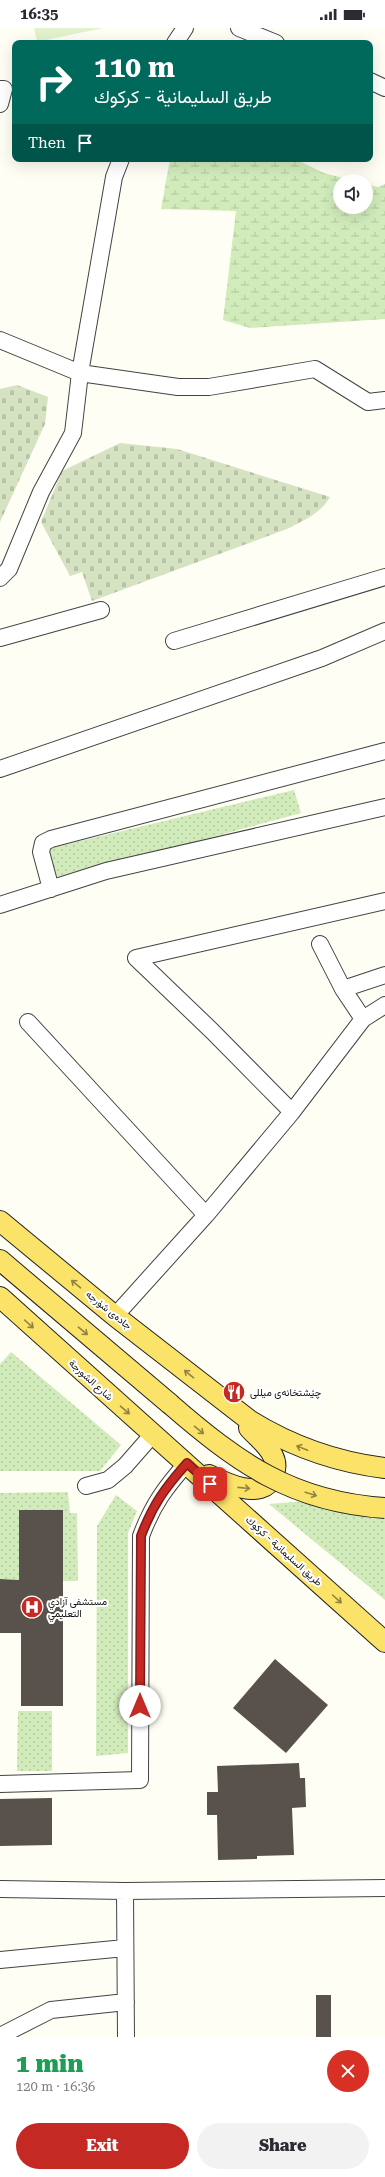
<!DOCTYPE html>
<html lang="en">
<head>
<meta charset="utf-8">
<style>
  :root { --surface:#fff; --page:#f2f2f3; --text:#2b2b33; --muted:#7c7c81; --accent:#c52924 }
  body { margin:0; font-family:"Roboto Serif",Vazirmatn,serif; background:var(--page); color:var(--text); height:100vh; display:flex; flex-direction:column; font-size:15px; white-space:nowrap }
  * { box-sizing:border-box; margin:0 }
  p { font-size:13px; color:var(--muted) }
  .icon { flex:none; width:22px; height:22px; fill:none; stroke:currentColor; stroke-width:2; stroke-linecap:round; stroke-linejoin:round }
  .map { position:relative; height:2009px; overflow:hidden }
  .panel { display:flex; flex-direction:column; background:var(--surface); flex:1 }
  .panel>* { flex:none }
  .hud { position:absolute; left:12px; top:12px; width:361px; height:122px; border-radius:8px; box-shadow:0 4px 16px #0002; background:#00695c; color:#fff; overflow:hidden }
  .tools { position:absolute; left:333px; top:146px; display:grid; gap:8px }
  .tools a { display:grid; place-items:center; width:40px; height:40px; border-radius:50%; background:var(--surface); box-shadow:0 4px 16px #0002; font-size:20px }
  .pin { position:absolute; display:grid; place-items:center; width:34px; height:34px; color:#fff; margin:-17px; border-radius:8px; box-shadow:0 2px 6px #0006 }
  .me { position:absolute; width:44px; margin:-22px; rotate:0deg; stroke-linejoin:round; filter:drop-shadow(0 0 3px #0008) }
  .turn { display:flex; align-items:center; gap:14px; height:84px; padding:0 16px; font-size:18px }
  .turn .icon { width:52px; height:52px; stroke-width:2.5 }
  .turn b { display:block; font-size:28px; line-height:34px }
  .then { display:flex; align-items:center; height:38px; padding:0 16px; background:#0003; gap:8px; font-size:15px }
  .round { display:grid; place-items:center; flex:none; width:42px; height:42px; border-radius:21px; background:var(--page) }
  .headline { display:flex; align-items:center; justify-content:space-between; height:68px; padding:0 16px }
  h1 { font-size:24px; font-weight:800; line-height:30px; color:#1e9e55 }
  .action { display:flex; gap:8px; margin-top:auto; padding:8px 16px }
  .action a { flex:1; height:46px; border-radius:24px; background:var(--accent); color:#fff; font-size:16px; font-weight:800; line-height:46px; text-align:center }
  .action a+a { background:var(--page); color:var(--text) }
  .status { display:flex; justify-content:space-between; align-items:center; height:28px; padding:0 20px; background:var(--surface); direction:ltr }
  .status svg { height:11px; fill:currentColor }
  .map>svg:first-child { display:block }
  .wetland { fill:url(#wetland-marsh) }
  .cemetery { fill:url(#cemetery-stones) }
  .garden { fill:url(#garden-dots) }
  .pitch { fill:#e3f2cd }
  .building { fill:#59524c }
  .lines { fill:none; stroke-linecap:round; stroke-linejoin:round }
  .minor-casing { stroke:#434343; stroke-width:18 }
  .major-casing { stroke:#212121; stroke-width:22 }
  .minor { stroke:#fff; stroke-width:16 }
  .major { stroke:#fbe268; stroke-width:20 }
  .major-bridge-casing { stroke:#212121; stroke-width:22; stroke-linecap:butt }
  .major-bridge { stroke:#fbe268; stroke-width:20 }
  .oneway { stroke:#918440 }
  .route-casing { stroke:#801b17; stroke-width:10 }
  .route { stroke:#c52924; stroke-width:7 }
  .labels { text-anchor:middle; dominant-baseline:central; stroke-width:4; stroke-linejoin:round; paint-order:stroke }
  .street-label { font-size:10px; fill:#101010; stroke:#fff }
  .poi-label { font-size:10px; fill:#101010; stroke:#fff; text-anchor:start }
</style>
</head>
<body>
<div class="status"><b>16:35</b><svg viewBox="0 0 49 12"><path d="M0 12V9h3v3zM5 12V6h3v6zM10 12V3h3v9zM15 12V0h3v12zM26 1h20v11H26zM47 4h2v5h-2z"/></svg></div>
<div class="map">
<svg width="385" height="2009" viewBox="0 0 385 2009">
  <defs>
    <pattern id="wetland-marsh" width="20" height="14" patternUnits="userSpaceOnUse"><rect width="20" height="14" fill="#d1ebbb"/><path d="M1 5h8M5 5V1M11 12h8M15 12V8" fill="none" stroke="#b2c8a0"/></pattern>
    <pattern id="cemetery-stones" width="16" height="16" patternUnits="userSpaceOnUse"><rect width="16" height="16" fill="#d6e3c3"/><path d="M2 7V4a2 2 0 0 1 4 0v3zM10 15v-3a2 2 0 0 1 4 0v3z" fill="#b7c2a6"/></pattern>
    <pattern id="garden-dots" width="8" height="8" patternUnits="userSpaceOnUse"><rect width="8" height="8" fill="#d1ebbb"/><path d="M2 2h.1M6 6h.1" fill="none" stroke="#b2c8a0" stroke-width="1.8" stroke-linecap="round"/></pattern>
  </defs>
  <rect width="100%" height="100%" fill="#fffef4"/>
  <path class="wetland" d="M170,131H295L324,145L355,153H340V179H366V156L378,159L385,156V291L250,300L223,292L236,183L161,181Z"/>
  <path class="cemetery" d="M17,357L48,369L45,396L0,494V361Z
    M120,415L177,421L330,469C320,486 304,492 287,501L92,573L82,544L70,548L41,494L62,443Z"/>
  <path class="garden" d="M294,762L301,785L58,851L47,821Z
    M11,1324L121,1417L100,1443H0V1336Z
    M68,1464L70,1485H77L78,1553H63V1482H19V1552L0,1551V1465Z
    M116,1467L137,1483L128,1505V1725L96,1728L97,1498Z
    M306,1473C332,1482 357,1487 385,1488V1572L269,1476Z
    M18,1683H52V1743H17Z"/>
  <path class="pitch" d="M34,0H103L37,14Z"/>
  <path class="building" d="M19,1482H63V1678H21V1605H0V1551L19,1552Z
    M275,1631L328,1677L286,1725L233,1680Z
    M299,1735L300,1750H305L306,1779L292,1780L294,1827L257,1828V1831L218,1832L217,1787H207V1764H218L217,1738Z
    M52,1770V1817L0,1818V1771Z
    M316,1967H331V2009H316Z"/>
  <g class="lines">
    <g class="minor-casing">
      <path id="minor" d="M239,0L276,15
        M175,15L185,0
        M370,53L385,60
        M0,61H4L0,76
        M0,312L80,345L178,359H209L315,341L368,374L385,372
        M0,550L9,541L41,464L73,405L80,345L114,149L121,131
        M0,610L101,582
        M174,613L385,549
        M0,741L322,630L385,603
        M51,861L41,824L43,815L51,811L385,723
        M0,877L106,843L385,779
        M320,916L343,961L363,991
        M136,930L385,873
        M136,930L212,1003L292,1084
        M343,961L385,947
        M28,994L206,1187
        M115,1288L206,1187L292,1084L363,991L385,977
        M86,1458L108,1452L125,1438L153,1406
        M0,1756L140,1752L141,1508C153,1476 165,1460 187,1435
        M0,1861L125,1863L385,1860
        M125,1863L126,2009
        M0,1932L125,1920
        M0,2008L51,1982L126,1974"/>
    </g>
    <g class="major-casing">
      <path id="major" d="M0,1193L115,1288L249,1392C291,1418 335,1434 385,1440
        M0,1232L170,1376
        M0,1269L385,1614
        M209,1447C225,1455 262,1473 273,1449C276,1442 276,1434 273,1428C268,1417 257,1409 249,1400"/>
    </g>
    <use href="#minor" class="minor"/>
    <use href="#major" class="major"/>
    <g class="major-bridge-casing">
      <path id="major-bridge" d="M170,1376C238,1435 292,1474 385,1480"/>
    </g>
    <use href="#major-bridge" class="major-bridge"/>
  </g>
  <defs><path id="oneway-shaft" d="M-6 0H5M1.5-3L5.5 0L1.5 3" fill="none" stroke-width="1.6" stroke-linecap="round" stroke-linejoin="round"/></defs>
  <g class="oneway">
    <use href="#oneway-shaft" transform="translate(76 1256) rotate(-140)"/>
    <use href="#oneway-shaft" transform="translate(29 1296) rotate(42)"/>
    <use href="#oneway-shaft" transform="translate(83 1303) rotate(40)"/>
    <use href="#oneway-shaft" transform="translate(189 1346) rotate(-141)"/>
    <use href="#oneway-shaft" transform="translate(125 1382) rotate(41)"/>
    <use href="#oneway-shaft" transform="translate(199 1402) rotate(39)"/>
    <use href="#oneway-shaft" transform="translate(302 1420) rotate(-158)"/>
    <use href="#oneway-shaft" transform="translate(244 1460) rotate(6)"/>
    <use href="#oneway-shaft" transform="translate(311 1466) rotate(18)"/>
    <use href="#oneway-shaft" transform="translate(337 1571) rotate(42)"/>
  </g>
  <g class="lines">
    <g class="route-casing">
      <path id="route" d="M140,1678L141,1508C153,1476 165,1460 187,1435L210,1456"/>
    </g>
    <use href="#route" class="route"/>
  </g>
  <defs>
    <g id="restaurant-disc" transform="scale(1.15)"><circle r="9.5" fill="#c52924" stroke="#fff"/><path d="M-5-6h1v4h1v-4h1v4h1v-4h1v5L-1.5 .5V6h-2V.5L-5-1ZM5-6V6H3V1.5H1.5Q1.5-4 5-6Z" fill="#fff"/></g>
    <g id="hospital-disc" transform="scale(1.15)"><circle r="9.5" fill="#c52924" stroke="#fff"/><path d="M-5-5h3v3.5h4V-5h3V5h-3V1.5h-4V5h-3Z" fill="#fff"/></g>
  </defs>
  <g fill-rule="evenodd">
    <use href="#restaurant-disc" x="234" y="1364"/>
    <use href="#hospital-disc" x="32" y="1579"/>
  </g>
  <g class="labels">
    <g class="street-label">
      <text transform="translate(109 1282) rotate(39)">جادەی شۆرجە</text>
      <text transform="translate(91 1352) rotate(42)">شارع الشورجة</text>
      <text transform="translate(284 1523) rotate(42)">طريق السليمانية - كركوك</text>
    </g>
    <g class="poi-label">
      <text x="250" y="1364">چێشتخانەی میللی</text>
      <text x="48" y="1573">مستشفى آزادي<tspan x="48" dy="12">التعليمي</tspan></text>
    </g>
  </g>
</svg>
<div class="tools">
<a><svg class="icon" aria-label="sound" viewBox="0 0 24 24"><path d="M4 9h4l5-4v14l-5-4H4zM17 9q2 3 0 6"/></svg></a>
</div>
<div class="pin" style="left:210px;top:1456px;background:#d93025"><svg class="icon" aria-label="arrive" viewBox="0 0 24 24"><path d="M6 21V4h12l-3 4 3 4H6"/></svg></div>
<svg class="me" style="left:140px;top:1678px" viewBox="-20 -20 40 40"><circle r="19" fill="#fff"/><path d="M0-13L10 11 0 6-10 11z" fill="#c52924"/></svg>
<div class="hud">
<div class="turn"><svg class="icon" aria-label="right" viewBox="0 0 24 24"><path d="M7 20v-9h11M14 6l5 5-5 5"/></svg><div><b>110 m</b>طريق السليمانية - كركوك</div></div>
<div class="then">Then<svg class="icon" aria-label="arrive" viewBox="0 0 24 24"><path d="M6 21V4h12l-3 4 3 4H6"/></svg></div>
</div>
</div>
<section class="panel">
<div class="headline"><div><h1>1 min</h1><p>120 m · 16:36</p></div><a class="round" style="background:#d93025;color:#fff"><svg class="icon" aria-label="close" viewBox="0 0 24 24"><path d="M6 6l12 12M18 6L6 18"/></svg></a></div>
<div class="action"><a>Exit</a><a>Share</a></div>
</section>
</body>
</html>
